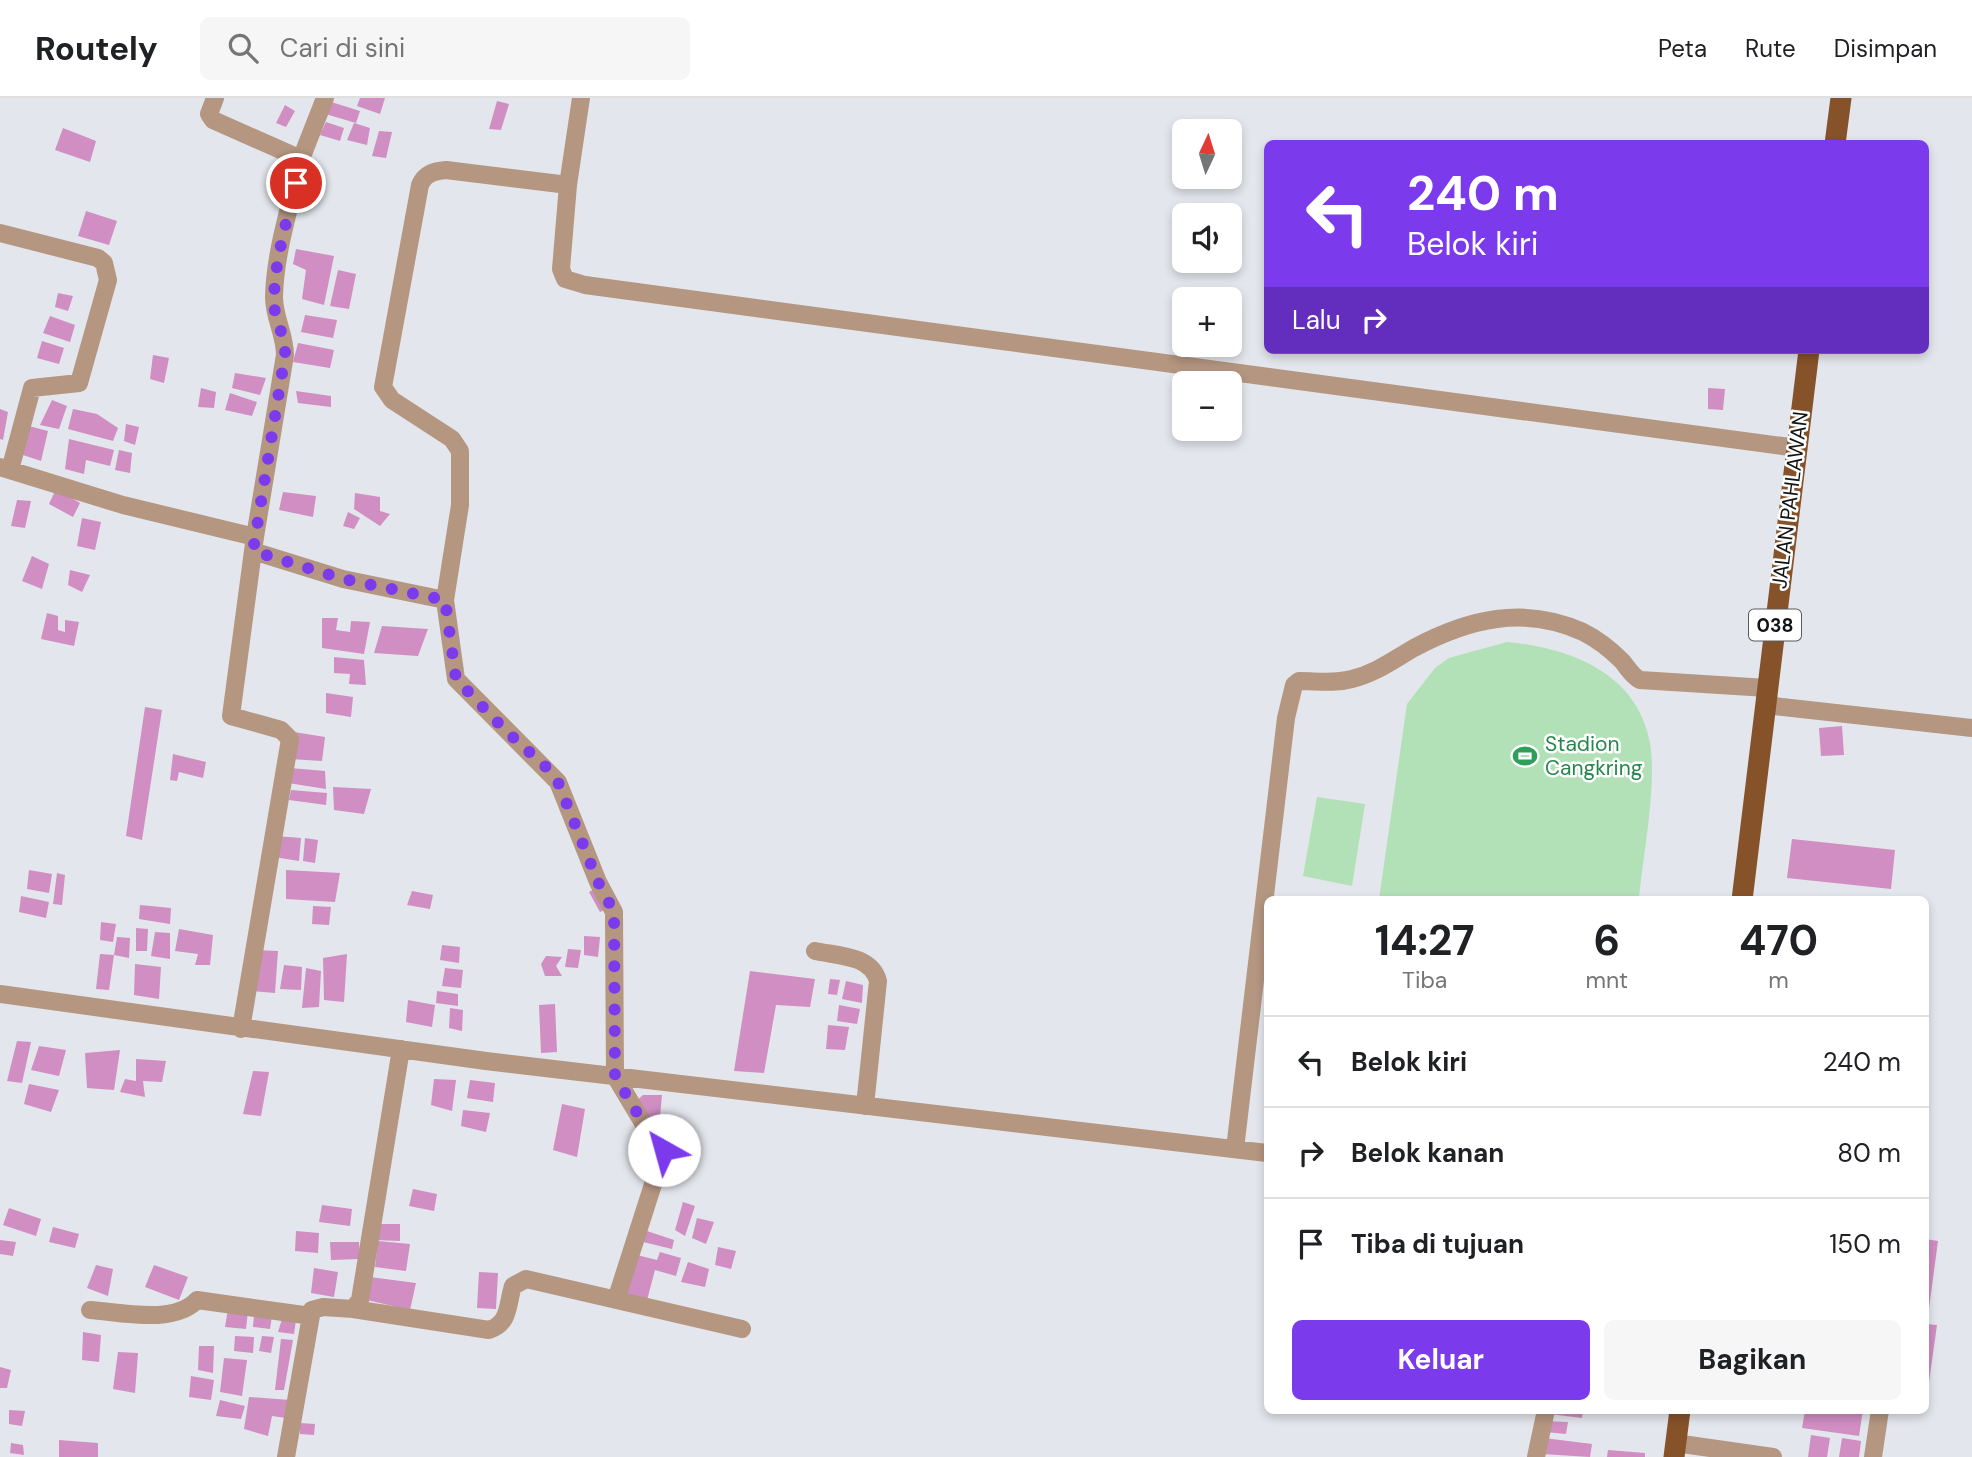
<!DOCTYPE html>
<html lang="id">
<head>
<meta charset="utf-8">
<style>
  :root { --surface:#fff; --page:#f6f6f6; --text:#202124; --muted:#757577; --line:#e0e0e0; --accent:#7c3aed }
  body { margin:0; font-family:"DM Sans",sans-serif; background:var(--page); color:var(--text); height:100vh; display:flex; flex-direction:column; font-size:26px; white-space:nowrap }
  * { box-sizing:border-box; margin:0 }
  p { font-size:23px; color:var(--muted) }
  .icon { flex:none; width:38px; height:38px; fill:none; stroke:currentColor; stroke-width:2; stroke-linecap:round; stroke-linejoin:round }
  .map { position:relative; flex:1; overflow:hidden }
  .drawer { position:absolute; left:1264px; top:798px; width:665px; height:518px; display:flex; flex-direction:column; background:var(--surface); border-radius:10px; box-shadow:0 4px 10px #0003 }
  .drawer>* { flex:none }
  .banner { position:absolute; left:1264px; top:42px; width:665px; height:214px; border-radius:10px; box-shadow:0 4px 10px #0003; background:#7c3aed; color:#fff; overflow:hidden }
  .needle { width:46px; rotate:4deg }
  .controls { position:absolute; left:1172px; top:21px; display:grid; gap:14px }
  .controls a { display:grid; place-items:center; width:70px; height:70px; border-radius:10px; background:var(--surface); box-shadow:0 4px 10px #0003; font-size:35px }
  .pin { position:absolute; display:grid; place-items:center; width:60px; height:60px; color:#fff; margin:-30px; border:4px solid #fff; border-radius:50%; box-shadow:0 2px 7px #0007 }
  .me { position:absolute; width:77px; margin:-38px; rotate:322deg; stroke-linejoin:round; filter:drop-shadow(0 0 5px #0008) }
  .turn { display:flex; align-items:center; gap:24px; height:147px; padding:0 28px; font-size:32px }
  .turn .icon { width:91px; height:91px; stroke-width:2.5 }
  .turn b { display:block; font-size:49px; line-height:60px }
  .then { display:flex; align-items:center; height:66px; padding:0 28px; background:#0003; gap:14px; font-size:26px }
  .eta { display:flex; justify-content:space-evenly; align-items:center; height:119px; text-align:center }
  .eta b { font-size:42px; font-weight:700; line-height:49px }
  .cta { display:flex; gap:14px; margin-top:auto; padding:14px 28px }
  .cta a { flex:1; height:80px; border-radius:10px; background:var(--accent); color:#fff; font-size:28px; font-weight:700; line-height:80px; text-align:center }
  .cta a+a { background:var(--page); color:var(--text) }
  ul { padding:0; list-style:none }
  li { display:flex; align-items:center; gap:21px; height:91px; padding:0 28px; border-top:2px solid var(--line) }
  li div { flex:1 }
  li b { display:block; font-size:26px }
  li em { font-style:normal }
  header { display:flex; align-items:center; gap:42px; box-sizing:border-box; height:98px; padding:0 35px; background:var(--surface); border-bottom:2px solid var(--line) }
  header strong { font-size:33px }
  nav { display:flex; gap:38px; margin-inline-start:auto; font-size:24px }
  .search { width:490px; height:63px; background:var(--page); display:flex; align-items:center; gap:18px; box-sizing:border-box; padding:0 24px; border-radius:10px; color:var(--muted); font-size:26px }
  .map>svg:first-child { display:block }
  .green { fill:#b2e0b7 }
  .building { fill:#d08ec3 }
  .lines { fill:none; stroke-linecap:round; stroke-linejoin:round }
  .minor { stroke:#b49681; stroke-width:18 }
  .major { stroke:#865229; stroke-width:21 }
  .route { stroke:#7c3aed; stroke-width:12; stroke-dasharray:0 21.6 }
  .labels { text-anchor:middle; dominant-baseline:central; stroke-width:5; stroke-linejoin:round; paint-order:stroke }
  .shield { fill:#fff; stroke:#595a5b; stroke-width:2 }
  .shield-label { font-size:19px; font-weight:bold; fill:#121315 }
  .street-label { font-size:21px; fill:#121315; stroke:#fff }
  .leisure-label { font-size:21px; fill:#27864d; stroke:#fff; text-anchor:start }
</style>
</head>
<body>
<header>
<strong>Routely</strong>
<div class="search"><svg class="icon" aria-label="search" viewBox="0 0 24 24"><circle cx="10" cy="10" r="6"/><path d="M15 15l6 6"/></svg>Cari di sini</div>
<nav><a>Peta</a><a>Rute</a><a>Disimpan</a></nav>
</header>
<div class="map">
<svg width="1972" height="1359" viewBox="0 0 1972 1359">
  <rect width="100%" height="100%" fill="#e3e6ec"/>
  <path class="green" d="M1507,544C1569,550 1637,574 1650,645C1657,688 1643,757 1639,801H1379L1407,606L1435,570L1449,560Z
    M1317,699L1365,706L1352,788L1303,778Z"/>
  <path class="building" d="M360,0H385L380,16L357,8Z
    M328,3L360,13L356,25L322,15Z
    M497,3L509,6L501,32L489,31Z
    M285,7L295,13L286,29L276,25Z
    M326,24L344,30L340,43L320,37Z
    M354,25L370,30L367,47L347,42Z
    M63,30L96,43L90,64L55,52Z
    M379,33L392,34L386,60L372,58Z
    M86,113L117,123L109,147L78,138Z
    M296,151L334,158L324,207L302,201L306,172L293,166Z
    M338,172L356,176L349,211L330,208Z
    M58,195L73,198L68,213L55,209Z
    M305,217L337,222L333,240L301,234Z
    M50,218L75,227L70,244L43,235Z
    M42,243L64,250L59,266L37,260Z
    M298,245L334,252L330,270L293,264Z
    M153,257L169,260L164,285L150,281Z
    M235,275L266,280L260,297L232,290Z
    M201,290L216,294L214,310L198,309Z
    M1708,290L1725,291L1723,312L1708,311Z
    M296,293L331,298V309L298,305Z
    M230,295L257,304L252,318L225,312Z
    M52,302L67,308L59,331L40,327Z
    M0,311L8,314L3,342L0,341Z
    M73,311L97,316L118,330L113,343L68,331Z
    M126,326L139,329L135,347L124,343Z
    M25,327L48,333L41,363L17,355Z
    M69,341L114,352L110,368L86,362L84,376L65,371Z
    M119,352L132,355L130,375L115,372Z
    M56,391L80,405L73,419L49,406Z
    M283,394L316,398L313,419L279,412Z
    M355,395L380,399V413L390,416L380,428L354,411Z
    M17,402L31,403L25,430L11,428Z
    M348,414L360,420L354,431L343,428Z
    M82,420L101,424L95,452L77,448Z
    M32,458L49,466L42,491L22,483Z
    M70,472L90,477L82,494L68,487Z
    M47,515L58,518V532L65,534V522L79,524L74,548L41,541Z
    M322,520H338L336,532L350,534L351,523L370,524L364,556L322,550Z
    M382,528L428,531L418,558L374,555Z
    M334,559L364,562L366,587L349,586L350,576L334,575Z
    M326,595L353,599L351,619L326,615Z
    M145,609L162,612L142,742L126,738Z
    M1842,628L1844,657L1821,658L1819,630Z
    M294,634L325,639L322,663L290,661Z
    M173,656L206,664L203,680L179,674L177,683L170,682Z
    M290,670L325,673L326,691L288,685Z
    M333,689L371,691L364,716L334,712Z
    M291,692L327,695L326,707L289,702Z
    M276,738L301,740L299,763L274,759Z
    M305,740L318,742L315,765L303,763Z
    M1792,741L1895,752L1891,791L1787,780Z
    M29,772L52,776L49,795L27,791Z
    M286,772L340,775L335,804L286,801Z
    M57,775L65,777L62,807L53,806Z
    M596,790L608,810L600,814L589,794Z
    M412,793L433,797L430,811L407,807Z
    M21,798L49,804L46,820L19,814Z
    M140,807L171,810L170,826L139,821Z
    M313,808L331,809L329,827L312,826Z
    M101,824L116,826L113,844L100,842Z
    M136,830L148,831L147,853H136Z
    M179,831L213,837L210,867H195L198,856L175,853Z
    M155,834L170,835V861L151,858Z
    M584,838L600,839L598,859L584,857Z
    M117,839L130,840L129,860L114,857Z
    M442,847L460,849L459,865L440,862Z
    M568,851L581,852L578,870L565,869Z
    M255,852L278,853L275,895L252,893Z
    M100,856L114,857L109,892L96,891Z
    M347,856L344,904L324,902L323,860Z
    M546,858L562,859L556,868L562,878H545L541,866Z
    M135,866L161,869L159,901L134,897Z
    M284,867L302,869L301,892L280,891Z
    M306,870L321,873L319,909L302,910Z
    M445,870L463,872L461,890L442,888Z
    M750,873L815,881L810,909L776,907L764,975L734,973Z
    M830,881L840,882L837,897L828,896Z
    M846,883L863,887L862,905L842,901Z
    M437,893L458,896V908L436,905Z
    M408,902L435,907L432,929L406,924Z
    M555,906L557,954L541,955L539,907Z
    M839,907L860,911L857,926L837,923Z
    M450,910L463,912L462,933L449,930Z
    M828,927L849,929L845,952L826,951Z
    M17,943L31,944L22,985L7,983Z
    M39,948L66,952L59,978L31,972Z
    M120,952L114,992L87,990L85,955Z
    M136,961L166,963L162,984L143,983L145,999L120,994L125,981L136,983Z
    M253,973L269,974L261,1018L243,1016Z
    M434,981L456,982L452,1013L431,1007Z
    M470,982L495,985L493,1004L467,1000Z
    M29,986L59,992L51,1014L24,1006Z
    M643,997H662L659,1030L648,1029L634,1005Z
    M562,1006L585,1011L577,1059L553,1052Z
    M463,1012L490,1015L486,1034L461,1028Z
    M413,1091L437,1096L434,1113L409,1108Z
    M683,1104L695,1108L685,1138L675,1132Z
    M322,1107L352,1111L350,1128L319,1124Z
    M9,1110L41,1121L36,1138L3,1127Z
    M697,1120L714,1124L706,1146L692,1140Z
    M378,1126H400V1143L375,1142Z
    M53,1129L79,1136L75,1150L49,1144Z
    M296,1133L319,1135L318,1155L295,1153Z
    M647,1133L674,1142L672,1151L643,1144Z
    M1925,1141L1938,1143L1928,1218H1925Z
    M0,1142L16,1144L13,1158L0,1156Z
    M378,1143L410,1146L406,1173L375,1169Z
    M330,1144H359L360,1161L331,1162Z
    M718,1149L736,1153L731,1171L715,1167Z
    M660,1154L681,1160L676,1178L655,1172L646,1206L623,1199L633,1156L657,1162Z
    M688,1164L709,1171L705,1189L681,1184Z
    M96,1167L113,1171L108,1198L87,1190Z
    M154,1167L188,1179L179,1202L145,1189Z
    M314,1170L338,1174L334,1199L311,1195Z
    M479,1174L498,1175L496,1211L477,1210Z
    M370,1179L416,1185L410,1212L367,1202Z
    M228,1211L248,1213L246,1231L225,1229Z
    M254,1217L272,1218L270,1231L253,1229Z
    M282,1221L296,1222L294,1236L278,1234Z
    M1925,1226L1937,1227L1927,1298H1925Z
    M83,1234L101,1237L99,1264L82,1262Z
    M235,1238L254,1239L253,1255L234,1253Z
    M262,1238L274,1239L271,1255L259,1253Z
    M281,1241L293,1242L284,1292H275Z
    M199,1248H214L213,1275L198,1272Z
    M118,1254L138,1255L135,1295L113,1291Z
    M224,1260L247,1262L242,1298L220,1294Z
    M0,1269L11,1272L7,1290H0Z
    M191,1278L214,1282L211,1302L189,1299Z
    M249,1299L290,1302L286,1320L272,1318L268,1338L244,1331Z
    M220,1302L245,1308L241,1321L216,1318Z
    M9,1312L25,1313L22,1328L9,1326Z
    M1550,1312H1583L1582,1320L1550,1316Z
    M1805,1312H1863L1859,1338L1802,1330Z
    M1547,1323L1568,1324L1566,1336L1545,1334Z
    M300,1325L315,1326L314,1337L300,1336Z
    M1811,1337L1830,1340L1827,1359H1808Z
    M1544,1340L1592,1346L1590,1359L1542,1356Z
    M1842,1340L1861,1343L1859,1359H1839Z
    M59,1342L98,1345V1359H59Z
    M11,1345L23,1347L24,1357L10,1355Z
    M1608,1352L1645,1355V1359H1607Z"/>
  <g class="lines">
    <path class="minor" d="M581,0L568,87L561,171L565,181L585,187L1797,350
      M301,61L325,0
      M0,135L98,160L104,165L108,182L79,285L32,290L10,372
      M0,369L123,407L255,439L285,257C285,236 274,220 274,199C275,153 291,106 301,61L213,22L209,16L215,0
      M255,439L253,453L343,481L445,502L456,581L558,684L598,784L614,814L615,978L646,1030L662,1044L664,1052L616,1202
      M445,502L460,407V353L452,341L392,302L383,289L420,87C425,75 435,73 446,72L568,87
      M1765,607L1972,630
      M815,853C838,858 871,857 878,883L865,1008
      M0,896L486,963L1267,1055
      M241,931L290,641L281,632L231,618L253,453
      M1235,1051L1286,620L1294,587L1299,583C1317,583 1334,586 1352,581C1376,575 1393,562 1414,550C1468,521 1524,507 1583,534C1597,541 1611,552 1622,563C1628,570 1632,578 1640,582L1767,590
      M353,1211L489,1232C510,1225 507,1207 513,1188L526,1181L742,1231
      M90,1212C120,1214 174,1227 197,1202L311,1218
      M1675,1345L1773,1359
      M286,1359L312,1212L323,1209L353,1211L360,1202L401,951
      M1536,1359L1546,1312
      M1873,1359L1880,1312"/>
    <path class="major" d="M1835,46L1841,0
      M1742,802L1809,252
      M1674,1359L1680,1312"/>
  </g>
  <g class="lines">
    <path class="route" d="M296,85C287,123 274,164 274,204C274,223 286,237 285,257L253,453L343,481L445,502L456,581L506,633L545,668L558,684L598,784L614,814L615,978L646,1030L662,1044L664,1052"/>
  </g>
  <defs>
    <g id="stadium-bare" transform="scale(1.89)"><path d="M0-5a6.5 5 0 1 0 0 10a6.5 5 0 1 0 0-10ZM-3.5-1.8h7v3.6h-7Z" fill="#2e9e5b" stroke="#fff" stroke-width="2.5" paint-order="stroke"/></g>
  </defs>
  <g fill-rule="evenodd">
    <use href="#stadium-bare" x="1525" y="658"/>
  </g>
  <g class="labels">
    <rect class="shield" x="1749" y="511.5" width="52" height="31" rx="5"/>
    <g class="shield-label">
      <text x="1775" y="527">038</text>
    </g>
    <g class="street-label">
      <text transform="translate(1790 402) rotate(-83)">JALAN PAHLAWAN</text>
    </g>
    <g class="leisure-label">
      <text x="1545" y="646">Stadion<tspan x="1545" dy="24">Cangkring</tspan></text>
    </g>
  </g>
</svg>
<div class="controls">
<a><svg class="needle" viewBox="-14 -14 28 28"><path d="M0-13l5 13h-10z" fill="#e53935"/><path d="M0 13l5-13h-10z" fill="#757577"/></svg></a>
<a><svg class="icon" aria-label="sound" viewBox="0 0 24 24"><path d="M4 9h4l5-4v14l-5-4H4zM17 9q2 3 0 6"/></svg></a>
<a>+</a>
<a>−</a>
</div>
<div class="pin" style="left:296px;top:85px;background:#d93025"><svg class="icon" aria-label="arrive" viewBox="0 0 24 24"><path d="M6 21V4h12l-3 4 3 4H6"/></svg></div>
<svg class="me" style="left:664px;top:1052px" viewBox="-20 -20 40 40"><circle r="19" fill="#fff"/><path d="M0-13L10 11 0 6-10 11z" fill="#7c3aed"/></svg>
<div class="banner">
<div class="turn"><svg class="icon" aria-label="left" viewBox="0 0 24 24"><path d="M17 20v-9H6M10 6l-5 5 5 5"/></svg><div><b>240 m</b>Belok kiri</div></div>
<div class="then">Lalu<svg class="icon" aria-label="right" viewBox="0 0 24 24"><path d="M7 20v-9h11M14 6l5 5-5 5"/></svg></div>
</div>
<section class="drawer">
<div class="eta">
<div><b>14:27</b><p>Tiba</p></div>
<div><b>6</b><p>mnt</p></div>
<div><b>470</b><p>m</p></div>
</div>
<ul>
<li><svg class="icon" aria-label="left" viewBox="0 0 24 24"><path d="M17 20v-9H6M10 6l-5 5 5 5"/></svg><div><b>Belok kiri</b></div><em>240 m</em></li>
<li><svg class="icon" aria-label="right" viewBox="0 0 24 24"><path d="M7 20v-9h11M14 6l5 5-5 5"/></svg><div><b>Belok kanan</b></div><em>80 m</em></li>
<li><svg class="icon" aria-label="arrive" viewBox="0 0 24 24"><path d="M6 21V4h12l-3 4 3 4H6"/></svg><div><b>Tiba di tujuan</b></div><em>150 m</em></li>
</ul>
<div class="cta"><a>Keluar</a><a>Bagikan</a></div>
</section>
</div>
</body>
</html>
